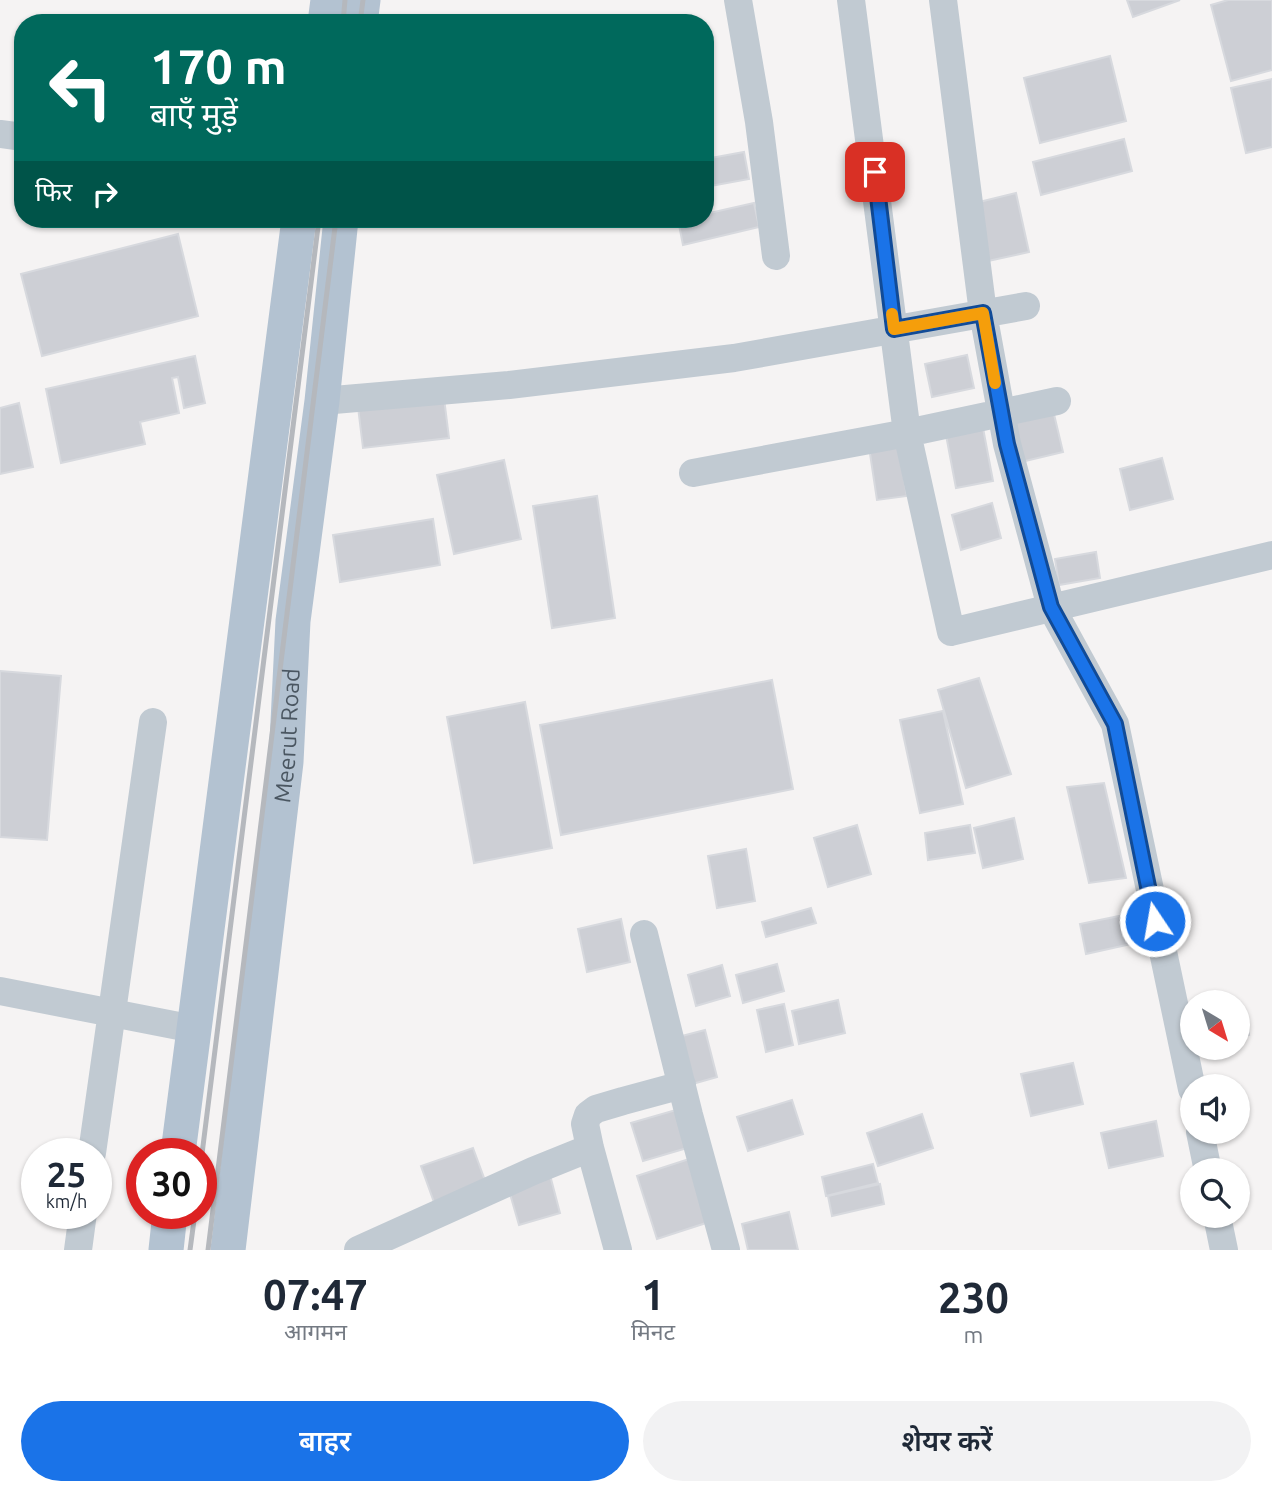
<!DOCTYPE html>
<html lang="hi">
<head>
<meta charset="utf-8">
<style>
  :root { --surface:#fff; --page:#f2f2f3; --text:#1f2937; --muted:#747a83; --accent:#1a73e8 }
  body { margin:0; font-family:Ubuntu,"Noto Sans Devanagari",sans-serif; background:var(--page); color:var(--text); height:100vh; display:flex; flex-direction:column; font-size:26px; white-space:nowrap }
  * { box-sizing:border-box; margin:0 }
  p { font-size:23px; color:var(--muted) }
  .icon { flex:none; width:38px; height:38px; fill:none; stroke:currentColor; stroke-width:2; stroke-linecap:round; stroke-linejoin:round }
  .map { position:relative; height:1250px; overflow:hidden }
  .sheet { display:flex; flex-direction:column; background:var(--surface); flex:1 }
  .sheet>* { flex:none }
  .top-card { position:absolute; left:14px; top:14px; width:700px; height:214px; border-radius:28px; box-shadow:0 2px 5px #0004; background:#00695c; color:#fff; overflow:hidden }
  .needle { width:46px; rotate:142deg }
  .buttons { position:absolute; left:1180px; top:990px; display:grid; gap:14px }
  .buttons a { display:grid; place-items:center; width:70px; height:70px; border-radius:50%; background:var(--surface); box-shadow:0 2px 5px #0004; font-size:35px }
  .speed { position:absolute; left:21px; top:1138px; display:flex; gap:14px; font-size:35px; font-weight:700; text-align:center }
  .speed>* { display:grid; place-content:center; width:91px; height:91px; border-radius:50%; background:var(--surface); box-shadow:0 2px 5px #0004; line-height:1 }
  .speed small { font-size:18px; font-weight:400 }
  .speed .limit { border:10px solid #d22; background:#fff; color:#111 }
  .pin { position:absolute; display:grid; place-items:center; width:60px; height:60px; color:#fff; margin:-30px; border-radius:14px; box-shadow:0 4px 10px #0006 }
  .me { position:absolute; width:77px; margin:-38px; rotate:348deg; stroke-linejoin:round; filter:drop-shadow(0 0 5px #0008) }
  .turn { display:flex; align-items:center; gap:24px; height:147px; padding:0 21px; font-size:32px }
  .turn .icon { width:91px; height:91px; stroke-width:2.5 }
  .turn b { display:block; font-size:49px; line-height:60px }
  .then { display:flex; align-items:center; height:66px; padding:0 21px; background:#0003; gap:14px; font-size:26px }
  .eta { display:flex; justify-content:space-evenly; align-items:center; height:119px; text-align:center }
  .eta b { font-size:42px; font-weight:600; line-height:49px }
  .primary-button { display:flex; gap:14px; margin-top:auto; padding:14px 21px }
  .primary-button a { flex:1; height:80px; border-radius:42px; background:var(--accent); color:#fff; font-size:28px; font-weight:600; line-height:80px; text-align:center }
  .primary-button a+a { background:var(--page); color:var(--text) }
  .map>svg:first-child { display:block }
  .building { fill:#cdcfd5; stroke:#d7d9de; stroke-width:2 }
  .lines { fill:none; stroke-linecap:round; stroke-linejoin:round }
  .minor { stroke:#c1cad2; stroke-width:28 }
  .major { stroke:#b3c2d1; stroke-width:35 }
  .rail { stroke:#b5b8bd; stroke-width:5 }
  .route-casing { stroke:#114b97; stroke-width:18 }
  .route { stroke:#1a73e8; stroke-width:12 }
  .slow { stroke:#f59e0b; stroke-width:12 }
  .labels { text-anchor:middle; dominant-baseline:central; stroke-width:5; stroke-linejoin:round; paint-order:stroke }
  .street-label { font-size:23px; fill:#4a5661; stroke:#fff }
</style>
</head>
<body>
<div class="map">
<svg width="1272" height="1250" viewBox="0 0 1272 1250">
  <rect width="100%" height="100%" fill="#f5f3f3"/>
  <path class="building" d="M1127,0H1180L1133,17Z
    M1228,0H1272V70L1231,81L1211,5Z
    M1110,56L1126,121L1040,143L1024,78Z
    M1272,79V147L1246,153L1231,88Z
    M1124,139L1132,171L1041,195L1033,162Z
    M744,152L749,179L705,187V159Z
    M1016,193L1029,252L988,261L975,203Z
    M754,203L759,227L683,245L678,220L705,219V214Z
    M178,234L198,316L42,356L21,274Z
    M967,355L974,388L932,397L925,364Z
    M195,356L205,403L184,408L178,377L172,378L179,413L140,422L145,444L61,463L46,389Z
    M444,398L449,438L363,448L358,407Z
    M19,403L33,467L0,474V408Z
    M1053,410L1063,452L1021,462L1011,420Z
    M983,428L993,481L956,488L946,435Z
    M898,442L907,496L877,500L869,447Z
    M1162,458L1173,499L1130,510L1120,469Z
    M504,460L521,539L454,554L437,475Z
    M597,496L615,618L552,628L533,506Z
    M992,503L1001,538L961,550L952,515Z
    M433,519L440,565L340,582L333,535Z
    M1096,552L1100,578L1059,585L1055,559Z
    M0,671L61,676L47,840L0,837Z
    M979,678L1011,774L966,788L938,690Z
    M772,680L793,789L561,835L540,725Z
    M525,702L552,848L474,863L447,717Z
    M943,711L963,804L920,813L900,720Z
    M1104,783L1126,878L1089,883L1067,787Z
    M1014,818L1023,859L983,868L974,828Z
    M857,825L871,874L828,887L814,838Z
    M970,825L975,853L928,860L925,833Z
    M746,849L755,901L717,908L708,856Z
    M811,908L816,923L766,937L762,922Z
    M1124,915L1131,944L1086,954L1080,924Z
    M621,919L630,962L587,972L578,929Z
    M777,964L784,991L743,1003L736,975Z
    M722,965L730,996L696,1006L688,975Z
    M838,1000L845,1033L799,1044L792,1011Z
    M784,1004L793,1045L766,1052L757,1010Z
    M1246,1015L1249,1035L1237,1037V1016Z
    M705,1030L717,1077L689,1085L678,1037Z
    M1073,1063L1083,1104L1031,1116L1021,1074Z
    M792,1100L803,1134L748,1151L737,1117Z
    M676,1110L687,1148L643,1161L631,1123Z
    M922,1114L933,1148L878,1166L867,1133Z
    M1156,1121L1163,1156L1109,1168L1101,1133Z
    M473,1148L487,1186L435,1205L421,1166Z
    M689,1159L709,1222L657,1239L637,1176Z
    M873,1164L878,1183L826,1196L822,1177Z
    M550,1175L560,1213L519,1225L508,1187Z
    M880,1184L884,1204L832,1216L828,1196Z
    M789,1212L798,1250H748L742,1224Z"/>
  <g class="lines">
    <path class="minor" d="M738,0L759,122L776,256
      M851,0L907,433L951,632L1272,555
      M943,0L983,313L1007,444L1051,607L1115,724L1192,1089
      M0,134L23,137
      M322,401L509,385L734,358L1026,306
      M693,473L907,433L1057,401
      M644,934L689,1115L726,1250
      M0,991L194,1029
      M1200,1132L1208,1171
      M92,1153L153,722
      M1217,1216L1224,1250
      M78,1250L83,1213
      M358,1250L533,1171L590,1148
      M618,1250L590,1148L585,1124L588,1115L596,1109L623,1101L682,1085"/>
    <g class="major">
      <path d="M325,23L328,0"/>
      <path d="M360,23L363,0"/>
      <path d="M178,1153L299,219"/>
      <path d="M166,1250L170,1213"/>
      <path id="s1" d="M228,1250L286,762L293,621L322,401L341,219"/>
    </g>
    <path class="rail" d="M343,23L345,0
      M360,23L363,0
      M201,1162L319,219
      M190,1250L195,1213
      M208,1250L336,219"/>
  </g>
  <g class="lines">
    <g class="route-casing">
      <path id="route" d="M875,172L894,329L983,313L1007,444L1051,607L1115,724L1155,921"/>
    </g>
    <use href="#route" class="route"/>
    <path class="slow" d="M892,314L894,329L983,313L995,383"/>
  </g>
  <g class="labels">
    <g class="street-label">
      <text stroke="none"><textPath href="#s1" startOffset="518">Meerut Road</textPath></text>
    </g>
  </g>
</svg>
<div class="buttons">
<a><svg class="needle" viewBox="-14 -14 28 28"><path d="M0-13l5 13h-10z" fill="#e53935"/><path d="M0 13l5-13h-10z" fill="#747a83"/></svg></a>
<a><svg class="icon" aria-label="sound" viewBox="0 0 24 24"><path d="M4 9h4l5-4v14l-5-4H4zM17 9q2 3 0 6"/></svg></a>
<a><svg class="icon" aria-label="search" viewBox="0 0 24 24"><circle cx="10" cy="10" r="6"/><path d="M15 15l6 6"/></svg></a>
</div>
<div class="speed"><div>25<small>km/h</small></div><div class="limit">30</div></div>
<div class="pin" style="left:875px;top:172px;background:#d93025"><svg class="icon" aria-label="arrive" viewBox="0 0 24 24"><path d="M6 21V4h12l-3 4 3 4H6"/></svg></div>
<svg class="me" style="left:1155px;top:921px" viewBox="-20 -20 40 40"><circle r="17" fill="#1a73e8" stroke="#fff" stroke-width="3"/><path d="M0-11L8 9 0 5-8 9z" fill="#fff"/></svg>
<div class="top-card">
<div class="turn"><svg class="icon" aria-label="left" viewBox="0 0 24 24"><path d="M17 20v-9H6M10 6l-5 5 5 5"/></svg><div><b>170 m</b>बाएँ मुड़ें</div></div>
<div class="then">फिर<svg class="icon" aria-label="right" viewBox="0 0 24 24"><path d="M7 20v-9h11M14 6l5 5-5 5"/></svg></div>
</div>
</div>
<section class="sheet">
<div class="eta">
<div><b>07:47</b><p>आगमन</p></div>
<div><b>1</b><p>मिनट</p></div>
<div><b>230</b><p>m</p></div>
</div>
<div class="primary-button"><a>बाहर</a><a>शेयर करें</a></div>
</section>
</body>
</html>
